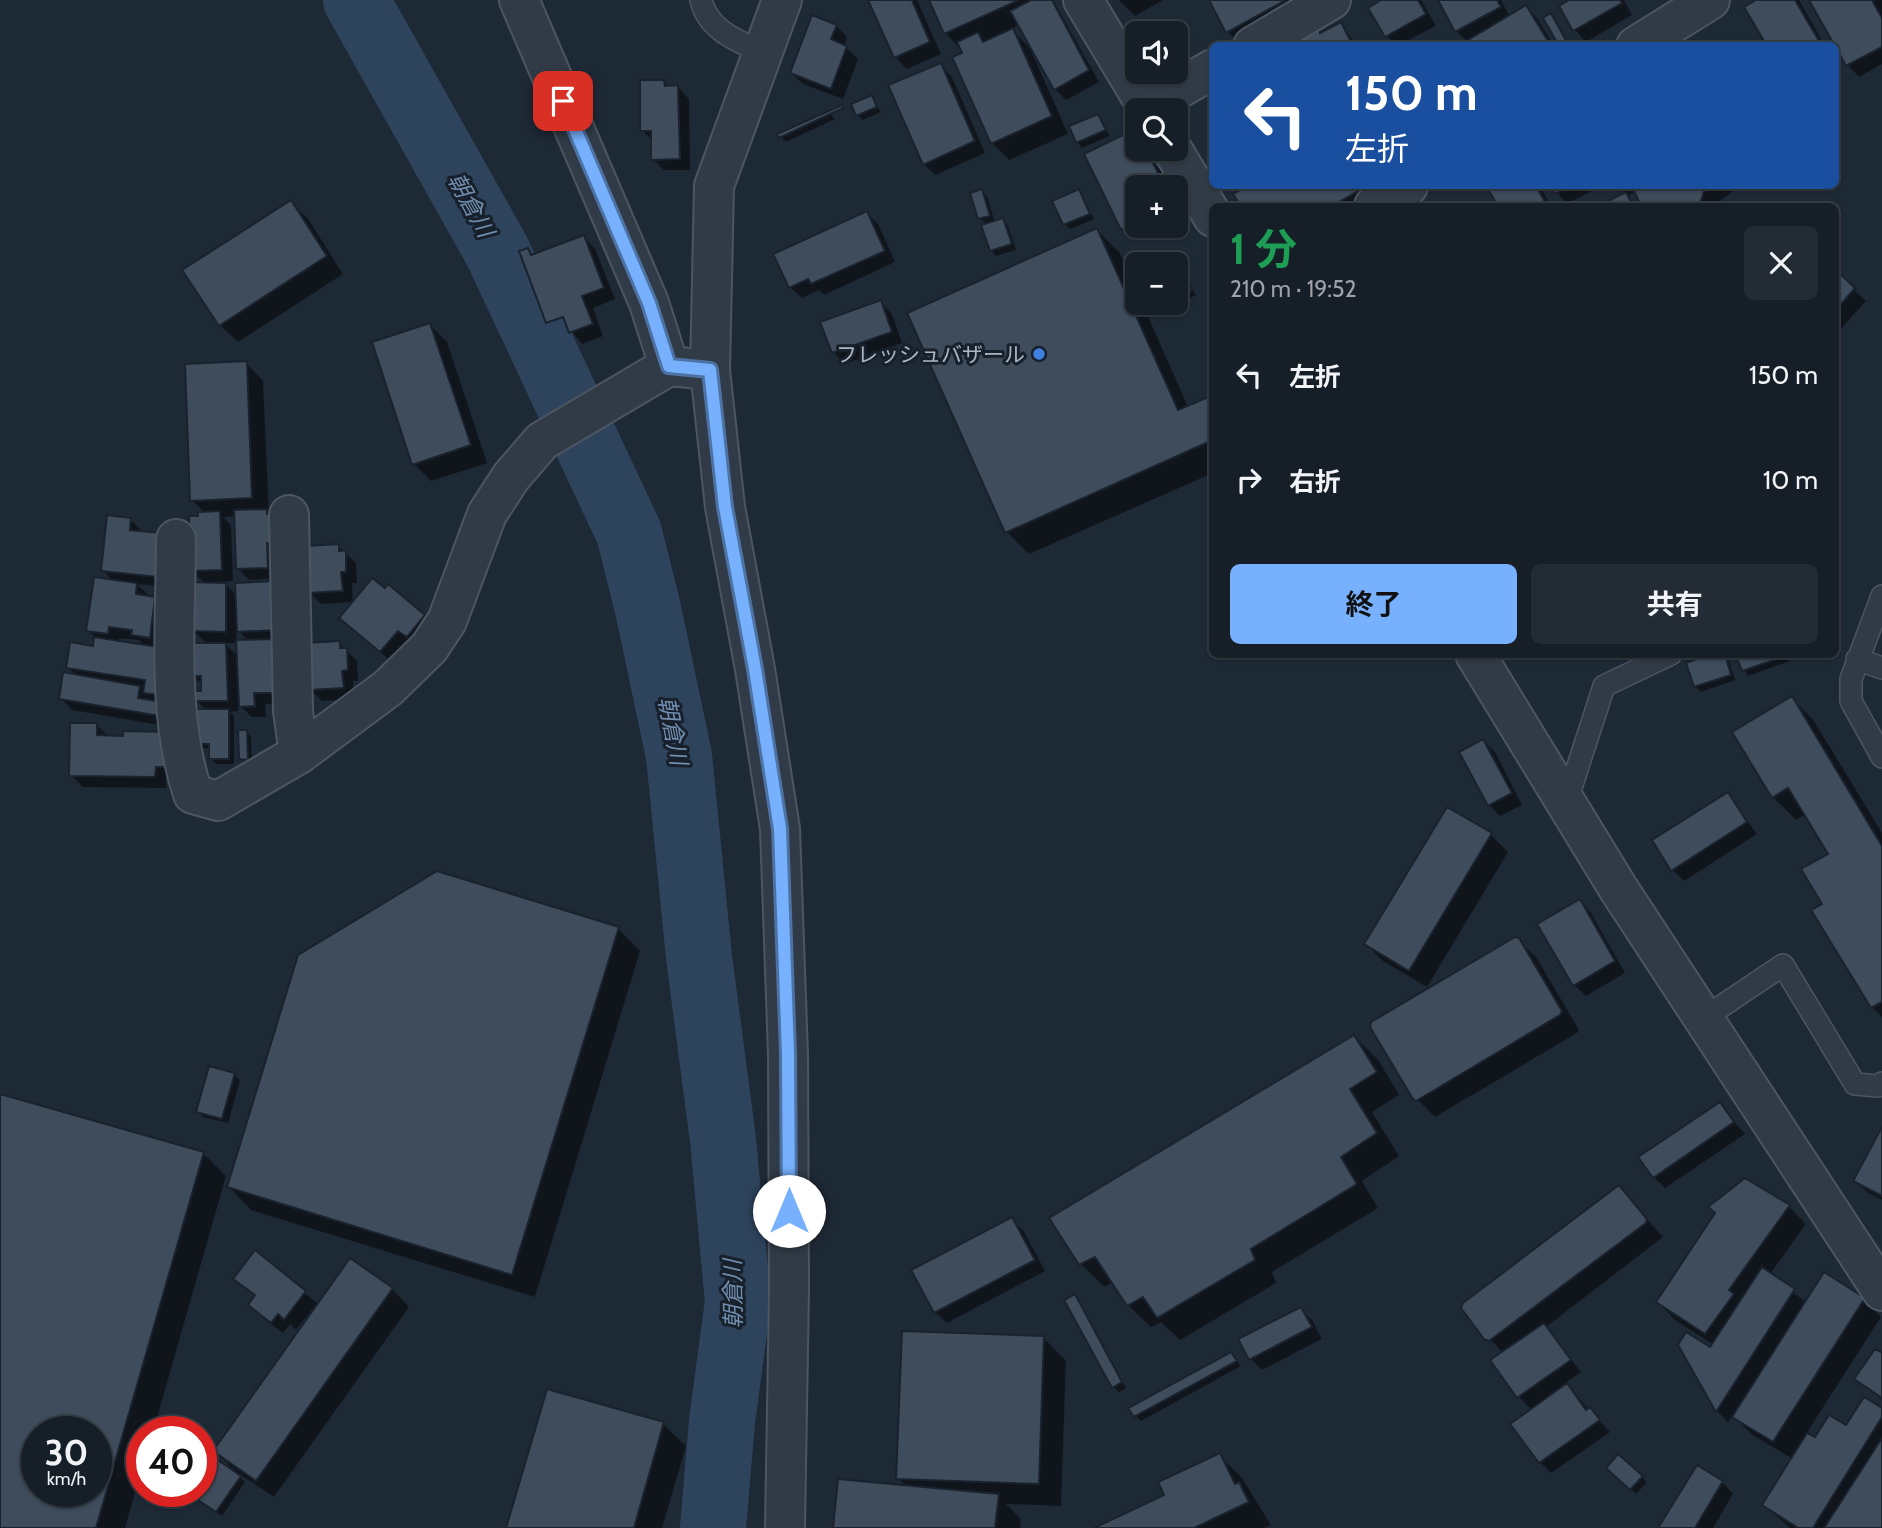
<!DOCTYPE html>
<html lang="ja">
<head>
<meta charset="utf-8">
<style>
  :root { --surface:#161f28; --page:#232c34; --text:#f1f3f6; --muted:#9ea2a8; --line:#353d45; --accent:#77b1fe }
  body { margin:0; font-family:Cabin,"Noto Sans JP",sans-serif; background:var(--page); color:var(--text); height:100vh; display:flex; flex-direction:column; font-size:26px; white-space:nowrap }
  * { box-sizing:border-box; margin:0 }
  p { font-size:23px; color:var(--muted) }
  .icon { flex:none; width:38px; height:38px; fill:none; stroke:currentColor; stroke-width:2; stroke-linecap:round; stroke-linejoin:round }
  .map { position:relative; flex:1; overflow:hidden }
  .drawer { position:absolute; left:1209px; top:203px; width:630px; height:455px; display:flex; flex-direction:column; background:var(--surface); border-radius:10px; box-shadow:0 2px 5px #0004,0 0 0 2px var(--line) }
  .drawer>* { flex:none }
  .guide { position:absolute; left:1209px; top:42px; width:630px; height:147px; border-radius:10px; box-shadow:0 2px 5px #0004,0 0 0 2px var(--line); background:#1a4fa0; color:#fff; overflow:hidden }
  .controls { position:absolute; left:1125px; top:21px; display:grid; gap:14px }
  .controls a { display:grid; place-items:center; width:63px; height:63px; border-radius:10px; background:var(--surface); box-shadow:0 2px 5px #0004,0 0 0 2px var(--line); font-size:35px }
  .speed { position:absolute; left:21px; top:1416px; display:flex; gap:14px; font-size:35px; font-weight:700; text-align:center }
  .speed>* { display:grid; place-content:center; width:91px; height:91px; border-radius:50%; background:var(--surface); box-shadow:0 2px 5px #0004,0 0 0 2px var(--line); line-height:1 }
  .speed small { font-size:18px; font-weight:400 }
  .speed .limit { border:10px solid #d22; background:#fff; color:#111 }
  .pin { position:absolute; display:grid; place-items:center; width:60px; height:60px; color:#fff; margin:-30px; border-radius:14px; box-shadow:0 4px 10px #0006 }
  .me { position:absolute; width:77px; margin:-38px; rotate:0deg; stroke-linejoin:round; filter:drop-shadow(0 0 5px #0008) }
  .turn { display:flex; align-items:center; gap:24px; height:147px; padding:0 21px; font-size:32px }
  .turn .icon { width:91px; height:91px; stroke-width:2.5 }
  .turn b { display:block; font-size:49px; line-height:60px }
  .round { display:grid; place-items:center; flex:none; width:74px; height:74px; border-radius:10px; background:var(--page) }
  .overview { display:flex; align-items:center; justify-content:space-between; height:119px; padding:0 21px }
  h1 { font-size:42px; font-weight:700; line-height:52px; color:#1e9e55 }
  .button { display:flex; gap:14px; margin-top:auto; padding:14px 21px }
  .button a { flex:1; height:80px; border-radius:10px; background:var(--accent); color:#111; font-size:28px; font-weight:700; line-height:80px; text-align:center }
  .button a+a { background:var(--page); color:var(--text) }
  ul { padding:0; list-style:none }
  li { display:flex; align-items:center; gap:21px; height:105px; padding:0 21px }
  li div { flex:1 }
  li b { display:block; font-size:26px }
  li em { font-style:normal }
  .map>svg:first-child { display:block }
  .shadow { fill:#0007; fill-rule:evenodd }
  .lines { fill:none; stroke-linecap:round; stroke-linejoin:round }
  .river { stroke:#2e445d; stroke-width:66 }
  .building { fill:#3e4c5c; stroke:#19222d; stroke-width:2; fill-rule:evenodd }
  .service-casing { stroke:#4c5662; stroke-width:24 }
  .minor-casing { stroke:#4c5662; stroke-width:42 }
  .tertiary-casing { stroke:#4c5662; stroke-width:42 }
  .service { stroke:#313b47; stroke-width:21 }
  .minor { stroke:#313b47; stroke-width:38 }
  .tertiary { stroke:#313b47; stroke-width:38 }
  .route-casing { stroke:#4d73a5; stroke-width:18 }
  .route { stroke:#77b1fe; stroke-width:12 }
  .shop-dot { fill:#3f7fe0; stroke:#17202b; stroke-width:2.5 }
  .labels { text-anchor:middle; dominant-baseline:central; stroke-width:6; stroke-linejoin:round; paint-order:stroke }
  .poi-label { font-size:21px; fill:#abb6c4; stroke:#17202b; text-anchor:end }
  .water-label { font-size:23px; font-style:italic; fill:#718eaf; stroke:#17202b }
</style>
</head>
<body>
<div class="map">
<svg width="1882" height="1528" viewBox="0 0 1882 1528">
  <rect width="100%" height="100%" fill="#1e2936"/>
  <path class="shadow" d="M870,0H917L941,54L907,69L895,57Z
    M930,0H1053L1099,82L1066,100L1055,89L1034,51L1032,53L1068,134L1009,160L992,143L964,54L946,33ZM1018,25L1033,51L1011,29Z
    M1119,0H1163L1135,16Z
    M1211,0H1318L1239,43L1228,32Z
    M1385,0H1421L1436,26L1397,46L1387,36Z
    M1440,0H1501L1510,17L1526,7L1537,18L1554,46H1467L1468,42L1456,31Z
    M1573,0H1624L1632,15L1586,42L1575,30L1561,6Z
    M1759,0H1799L1825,46H1769Z
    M1811,0H1882V64L1859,77L1848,65Z
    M1551,16L1556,21L1570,46H1561Z
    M1341,24L1357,46H1295Z
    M836,26L847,37L844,46L858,59L843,99L803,84L792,73Z
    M941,65L952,77L985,153L935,175L924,164Z
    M663,81L669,87H678L689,99L690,170H664L653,159V141L642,130Z
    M872,97L881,112L863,120L858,115Z
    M829,113L835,119L786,142L781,137Z
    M1097,116L1110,136L1082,148L1077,142Z
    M1126,135L1138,146L1145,161L1149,159L1161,170L1169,187H1138V226H1153L1155,230L1134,240L1123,229Z
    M1250,186H1367L1379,205L1243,206L1236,194Z
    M1488,186H1540L1551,206H1500Z
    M1552,186H1601L1567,204Z
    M1618,186H1731L1733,191L1714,206H1643L1636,191L1627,196L1637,206H1602L1626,194Z
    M981,191L987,196L995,223L1003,220L1008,226L1016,250L996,256L991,250L987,226L980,218Z
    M1078,191L1094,219L1070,229L1065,224Z
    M291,202L308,219L343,274L238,342L220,325Z
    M1426,202L1431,206H1419Z
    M866,213L878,224L895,262L824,295L819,290L802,298L790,287Z
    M1097,230L1120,253L1138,293V303H1142L1188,407L1213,397V473L1029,554L1007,532Z
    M584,237L595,249L615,299L593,308L603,336L582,344L570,329L559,333L547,322L528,250L534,256Z
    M1836,272L1866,301L1836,334Z
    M1188,283L1196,295L1161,314L1156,309L1153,303H1176V290Z
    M880,302L892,314L902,343L845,364L833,352Z
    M430,325L447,342L487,463L431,481L414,464Z
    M246,363L263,381L269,514L279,578L249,580L238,568L236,516L223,517L231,525L233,581L223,582L238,596L277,583L287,703L265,704L266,717H252L238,704V711L230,712L234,716V764H216L211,758V749L202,748L196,743L206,710L197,701L203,685L193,676L208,645L194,631L206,584L192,571L200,517L206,514L192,500ZM237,629L249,642H236ZM224,643H238L239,657Z
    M130,519L142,531L168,587L136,584L166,610L171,727L72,710L61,698L77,676L68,667L94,648L96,638L88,631L114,582L103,570ZM119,638L139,640L145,647L119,643Z
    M338,546L356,563L357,583H352L353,602L321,604L309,592Z
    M424,616L436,627L392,662L353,629Z
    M339,643L357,661L358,681H353L354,699L322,701L311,690Z
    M1715,654L1728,657L1735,680L1701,692L1695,686Z
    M1737,654H1788L1790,661L1748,676Z
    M1792,698L1814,721L1882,833V1017L1872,1007L1814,910L1824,905L1830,854L1806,814L1796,820L1773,797Z
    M97,725L109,737L167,734L178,778L166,777V788L83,787L71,775Z
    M246,731L251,737L252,764L241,759Z
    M1483,741L1495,752L1522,805L1500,816L1489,805Z
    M1727,794L1757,834L1684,881L1673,870Z
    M1448,809L1491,835L1508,852L1427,987L1383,961L1366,944Z
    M1580,901L1591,913L1625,973L1586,996L1574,985Z
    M618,929L640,951L535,1297L251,1210L229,1187Z
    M1518,940L1536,957L1579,1030L1577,1033L1435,1117L1418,1100Z
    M1356,1038L1379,1061L1399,1095L1372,1112L1399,1156L1362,1181L1378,1208L1272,1272L1276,1283L1180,1340L1161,1322L1151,1327L1128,1305L1113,1282L1104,1287L1081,1264Z
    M234,1075L240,1080L228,1123L203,1117L198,1112Z
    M0,1096L203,1153L226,1176L153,1432H142V1469L125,1528H0ZM37,1432H96V1491H37Z
    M1719,1104L1745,1134L1665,1188L1654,1177Z
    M1882,1131V1200L1867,1192L1855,1181Z
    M1619,1188L1663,1237L1546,1327L1581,1372L1565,1383L1610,1432L1551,1473L1540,1462L1532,1410L1519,1397L1503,1353L1490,1339Z
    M1789,1207L1806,1224L1770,1274L1807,1303L1864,1300L1881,1317L1806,1434L1816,1440L1882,1410V1528H1790L1764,1505L1793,1459L1751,1434L1733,1415L1728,1422L1717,1411L1680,1345L1711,1349L1714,1345L1675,1320L1658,1302Z
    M1011,1219L1023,1230L1045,1271L947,1323L935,1312Z
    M255,1253L317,1303L296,1330L290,1324L283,1333L261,1316L250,1305L256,1297L235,1279Z
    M351,1261L392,1289L409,1307L274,1497L235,1471L215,1451Z
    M1075,1296L1126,1388L1119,1392L1114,1387Z
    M1300,1309L1312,1320L1322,1339L1262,1370L1250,1358Z
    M1044,1338L1066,1361L1061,1506L1006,1504L1021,1519L1020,1528H835L907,1487L898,1478Z
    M1231,1354L1241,1366L1141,1421L1136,1416Z
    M1882,1356V1400L1856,1378Z
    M663,1424L686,1446L662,1528H508Z
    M1219,1455L1242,1478L1271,1525L1264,1528H1098L1167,1495Z
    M1619,1456L1647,1482L1636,1494L1608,1468Z
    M237,1475L245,1482L222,1516L192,1494Z
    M1722,1482L1733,1494L1713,1528H1660Z"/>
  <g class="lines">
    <path class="river" d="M356,0L497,251L629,533L648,609L679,756L699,957L723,1140L738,1302L722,1421L713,1528"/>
  </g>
  <path class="building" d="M868,0H912L930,42L894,58Z
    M929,0H1019L944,34Z
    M1031,0H1052L1089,70L1054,90L1010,11Z
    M1209,0H1286L1226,33Z
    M1381,0H1418L1426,14L1385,37L1368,8Z
    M1438,0H1497L1501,7L1455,32Z
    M1569,0H1620L1622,3L1573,31L1559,6Z
    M1756,0H1795L1822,46H1767L1744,7Z
    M1809,0H1872L1882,18V47L1846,66Z
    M1526,5L1551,46H1465L1463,43Z
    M1551,13L1569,46H1559L1543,18Z
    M812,15L837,25L831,39L847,46L831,89L790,73Z
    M1341,22L1353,46H1288L1319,30L1320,33Z
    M1013,28L1052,116L991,144L952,57L962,53L957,42L978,32L983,42Z
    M941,63L975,141L923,165L888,85Z
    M640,80H664L665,86L678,85L680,159L651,160V131H640Z
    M872,95L877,107L856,116L851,104Z
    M842,105L843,108L779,138L777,134Z
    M1098,114L1106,130L1076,143L1069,126Z
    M1127,133L1141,161L1150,157L1165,187H1138V222L1121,230L1084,154Z
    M1247,186H1362L1363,188L1332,206H1241L1233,194Z
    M1486,186H1536L1545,202L1538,206H1498Z
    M1550,186H1570L1555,194Z
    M1646,186H1714L1704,192L1699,206H1641L1634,191Z
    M982,189L990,216L978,219L970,193Z
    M1079,189L1090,214L1063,225L1052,201Z
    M1626,192L1633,206H1598Z
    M291,200L327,256L219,326L182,270Z
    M867,211L885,251L811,284L808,279L789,288L773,254Z
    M1003,218L1012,244L990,251L981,225Z
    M1097,228L1178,410L1213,395V440L1005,533L907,313Z
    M584,235L604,288L582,296L593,324L569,333L563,317L546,323L519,251L528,248L531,255Z
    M1836,270L1855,288L1836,310Z
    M1188,281L1192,290L1176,298V288Z
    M881,300L892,332L832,353L820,322Z
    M430,323L471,445L412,465L372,342Z
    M247,361L252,498L190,501L185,364Z
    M267,509V514H275L277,543H267L268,568L236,569L234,510Z
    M220,511L222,570L191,571L189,516H198V512Z
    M107,515L131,518L130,530L162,533L157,577L101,571Z
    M339,544V551L346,550V572H341L343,591L308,593L305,546Z
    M94,577L137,583L136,594L155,597L150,638L131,635L132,630L109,627L108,634L86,631Z
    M372,578L385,588L388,584L425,615L407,637L398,631L380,652L339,618Z
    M278,581L279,630L237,632L235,583Z
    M187,582L226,583V632L192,631Z
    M94,637L165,648L158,695L143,693L145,680L66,668L70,642L93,646Z
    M274,639L276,693H254L255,706L239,707L236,640Z
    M340,641V648H347L348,670L342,671L344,688L309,690L306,643Z
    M191,643H226L228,701H195V691H201V676H192Z
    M1710,654H1725L1731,675L1694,687L1686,663Z
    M1735,654H1785L1786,656L1742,671Z
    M63,672L140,686L138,698L162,702L160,716L59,699Z
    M1792,696L1882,846V1002L1871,1008L1811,910L1822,904L1801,869L1828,854L1788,788L1772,798L1732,732Z
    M194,709H229V759H209V744H194Z
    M70,723H97V735L123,736V731L168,732L167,767H156L155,777L69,776Z
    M238,730H247L248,760L239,759Z
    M1483,739L1512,793L1488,806L1459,752Z
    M1728,792L1747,822L1671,871L1652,840Z
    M1447,807L1492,833L1409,971L1364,944Z
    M437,871L619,927L512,1275L227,1187L298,955Z
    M1580,899L1615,961L1573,986L1537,924Z
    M1515,937L1519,938L1562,1011L1560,1015L1416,1101L1413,1099L1370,1027L1371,1022Z
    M1354,1035L1377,1072L1350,1089L1377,1133L1341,1157L1357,1184L1251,1249L1255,1260L1157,1318L1143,1297L1127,1306L1095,1257L1079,1265L1049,1218Z
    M209,1066L235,1073L222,1119L196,1112Z
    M0,1094L204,1152L96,1528H0ZM37,1432H96V1491H37Z
    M1720,1102L1734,1122L1653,1178L1638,1157Z
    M1882,1127V1196L1853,1181Z
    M1745,1178L1790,1205L1729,1290L1734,1294L1705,1334L1656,1302L1715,1213L1708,1207Z
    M1619,1185L1647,1219L1646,1223L1489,1341L1484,1339L1461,1308L1463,1303Z
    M1012,1217L1035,1260L934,1313L911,1270Z
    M255,1250L306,1291L284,1320L278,1314L271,1323L248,1305L255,1295L233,1279Z
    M350,1258L393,1288L256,1481L213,1451Z
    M1762,1267L1795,1289L1716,1412L1678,1345L1686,1332L1710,1347Z
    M1824,1272L1865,1298L1773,1442L1732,1417Z
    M1075,1294L1122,1382L1112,1388L1064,1300Z
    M1301,1307L1312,1327L1249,1360L1238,1339Z
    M1544,1323L1571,1360L1517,1398L1490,1360Z
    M902,1331L1044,1336L1039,1484L896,1479Z
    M1875,1349L1882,1353V1398L1854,1379Z
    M1231,1352L1237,1361L1134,1417L1128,1408Z
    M1567,1383L1586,1410L1590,1407L1600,1420L1539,1463L1510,1424Z
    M547,1389L664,1422L634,1528H506Z
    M1864,1397L1882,1408V1417L1813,1528H1798L1762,1505L1807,1433L1815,1437L1829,1415L1846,1425Z
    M1882,1438V1528H1824Z
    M1220,1453L1235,1484L1239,1482L1249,1502L1194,1528H1094L1164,1495L1158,1482Z
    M1618,1454L1643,1476L1630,1490L1606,1468Z
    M215,1458L241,1476L216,1512L189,1494L192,1491H201V1478Z
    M1697,1465L1723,1481L1695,1528H1658Z
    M838,1479L999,1494L995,1528H833Z"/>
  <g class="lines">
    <g class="service-casing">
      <path id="service" d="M701,0C708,30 737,41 762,52
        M1882,596L1851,679V701L1882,757
        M1857,659L1882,668
        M1566,803L1604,686L1671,654
        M1704,1018L1783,965L1855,1084L1878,1086L1882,1083"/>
    </g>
    <g class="minor-casing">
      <path id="minor" d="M519,0L649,303L669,366
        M1083,0L1149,110
        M1253,46L1331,0
        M1636,46L1710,0
        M1147,107L1213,69
        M1172,149L1213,217
        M1374,206L1408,186
        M289,515L293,711L299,754
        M176,539C176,622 166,714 193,794L218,801L299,754L388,688L429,648L447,621L487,514L511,477L542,441L669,366L710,370
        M1475,654L1618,888L1882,1291"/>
    </g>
    <g class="tertiary-casing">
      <path id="tertiary" d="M782,0L714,186L710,370L725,507L755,669L780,829L788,1054L789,1290L785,1528"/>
    </g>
    <use href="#service" class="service"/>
    <use href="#minor" class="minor"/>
    <use href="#tertiary" class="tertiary"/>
  </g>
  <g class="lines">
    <g class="route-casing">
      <path id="route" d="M563,101L649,303L669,366L710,370L725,507L755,669L780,829L788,1054L789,1211"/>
    </g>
    <use href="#route" class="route"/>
  </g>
  <circle class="shop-dot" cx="1039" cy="354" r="7"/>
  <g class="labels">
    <g class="poi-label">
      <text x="1025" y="354">フレッシュバザール</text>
    </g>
    <g class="water-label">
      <text transform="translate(471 205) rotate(61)">朝倉川</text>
      <text transform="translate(673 731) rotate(79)">朝倉川</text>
      <text transform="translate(733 1294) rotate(-91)">朝倉川</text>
    </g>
  </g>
</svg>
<div class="controls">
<a><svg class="icon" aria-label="sound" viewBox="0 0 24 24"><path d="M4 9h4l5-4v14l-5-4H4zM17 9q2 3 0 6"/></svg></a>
<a><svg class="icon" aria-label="search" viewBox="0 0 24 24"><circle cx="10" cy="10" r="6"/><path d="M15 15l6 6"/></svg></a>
<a>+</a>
<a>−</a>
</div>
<div class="speed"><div>30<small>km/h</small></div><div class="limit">40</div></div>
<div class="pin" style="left:563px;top:101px;background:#d93025"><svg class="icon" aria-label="arrive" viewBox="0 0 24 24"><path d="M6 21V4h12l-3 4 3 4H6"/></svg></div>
<svg class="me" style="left:789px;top:1211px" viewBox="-20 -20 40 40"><circle r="19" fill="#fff"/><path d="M0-13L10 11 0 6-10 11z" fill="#77b1fe"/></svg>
<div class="guide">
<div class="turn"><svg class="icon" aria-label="left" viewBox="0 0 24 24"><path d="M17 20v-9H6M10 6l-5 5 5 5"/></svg><div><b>150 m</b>左折</div></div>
</div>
<section class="drawer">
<div class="overview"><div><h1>1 分</h1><p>210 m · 19:52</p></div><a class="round"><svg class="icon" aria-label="close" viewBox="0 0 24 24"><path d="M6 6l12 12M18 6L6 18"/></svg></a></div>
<ul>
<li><svg class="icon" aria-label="left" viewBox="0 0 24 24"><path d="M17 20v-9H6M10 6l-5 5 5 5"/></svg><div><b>左折</b></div><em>150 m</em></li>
<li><svg class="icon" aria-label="right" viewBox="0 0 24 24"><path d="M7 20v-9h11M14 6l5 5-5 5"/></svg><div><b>右折</b></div><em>10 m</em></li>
</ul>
<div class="button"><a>終了</a><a>共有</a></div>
</section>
</div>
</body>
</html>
